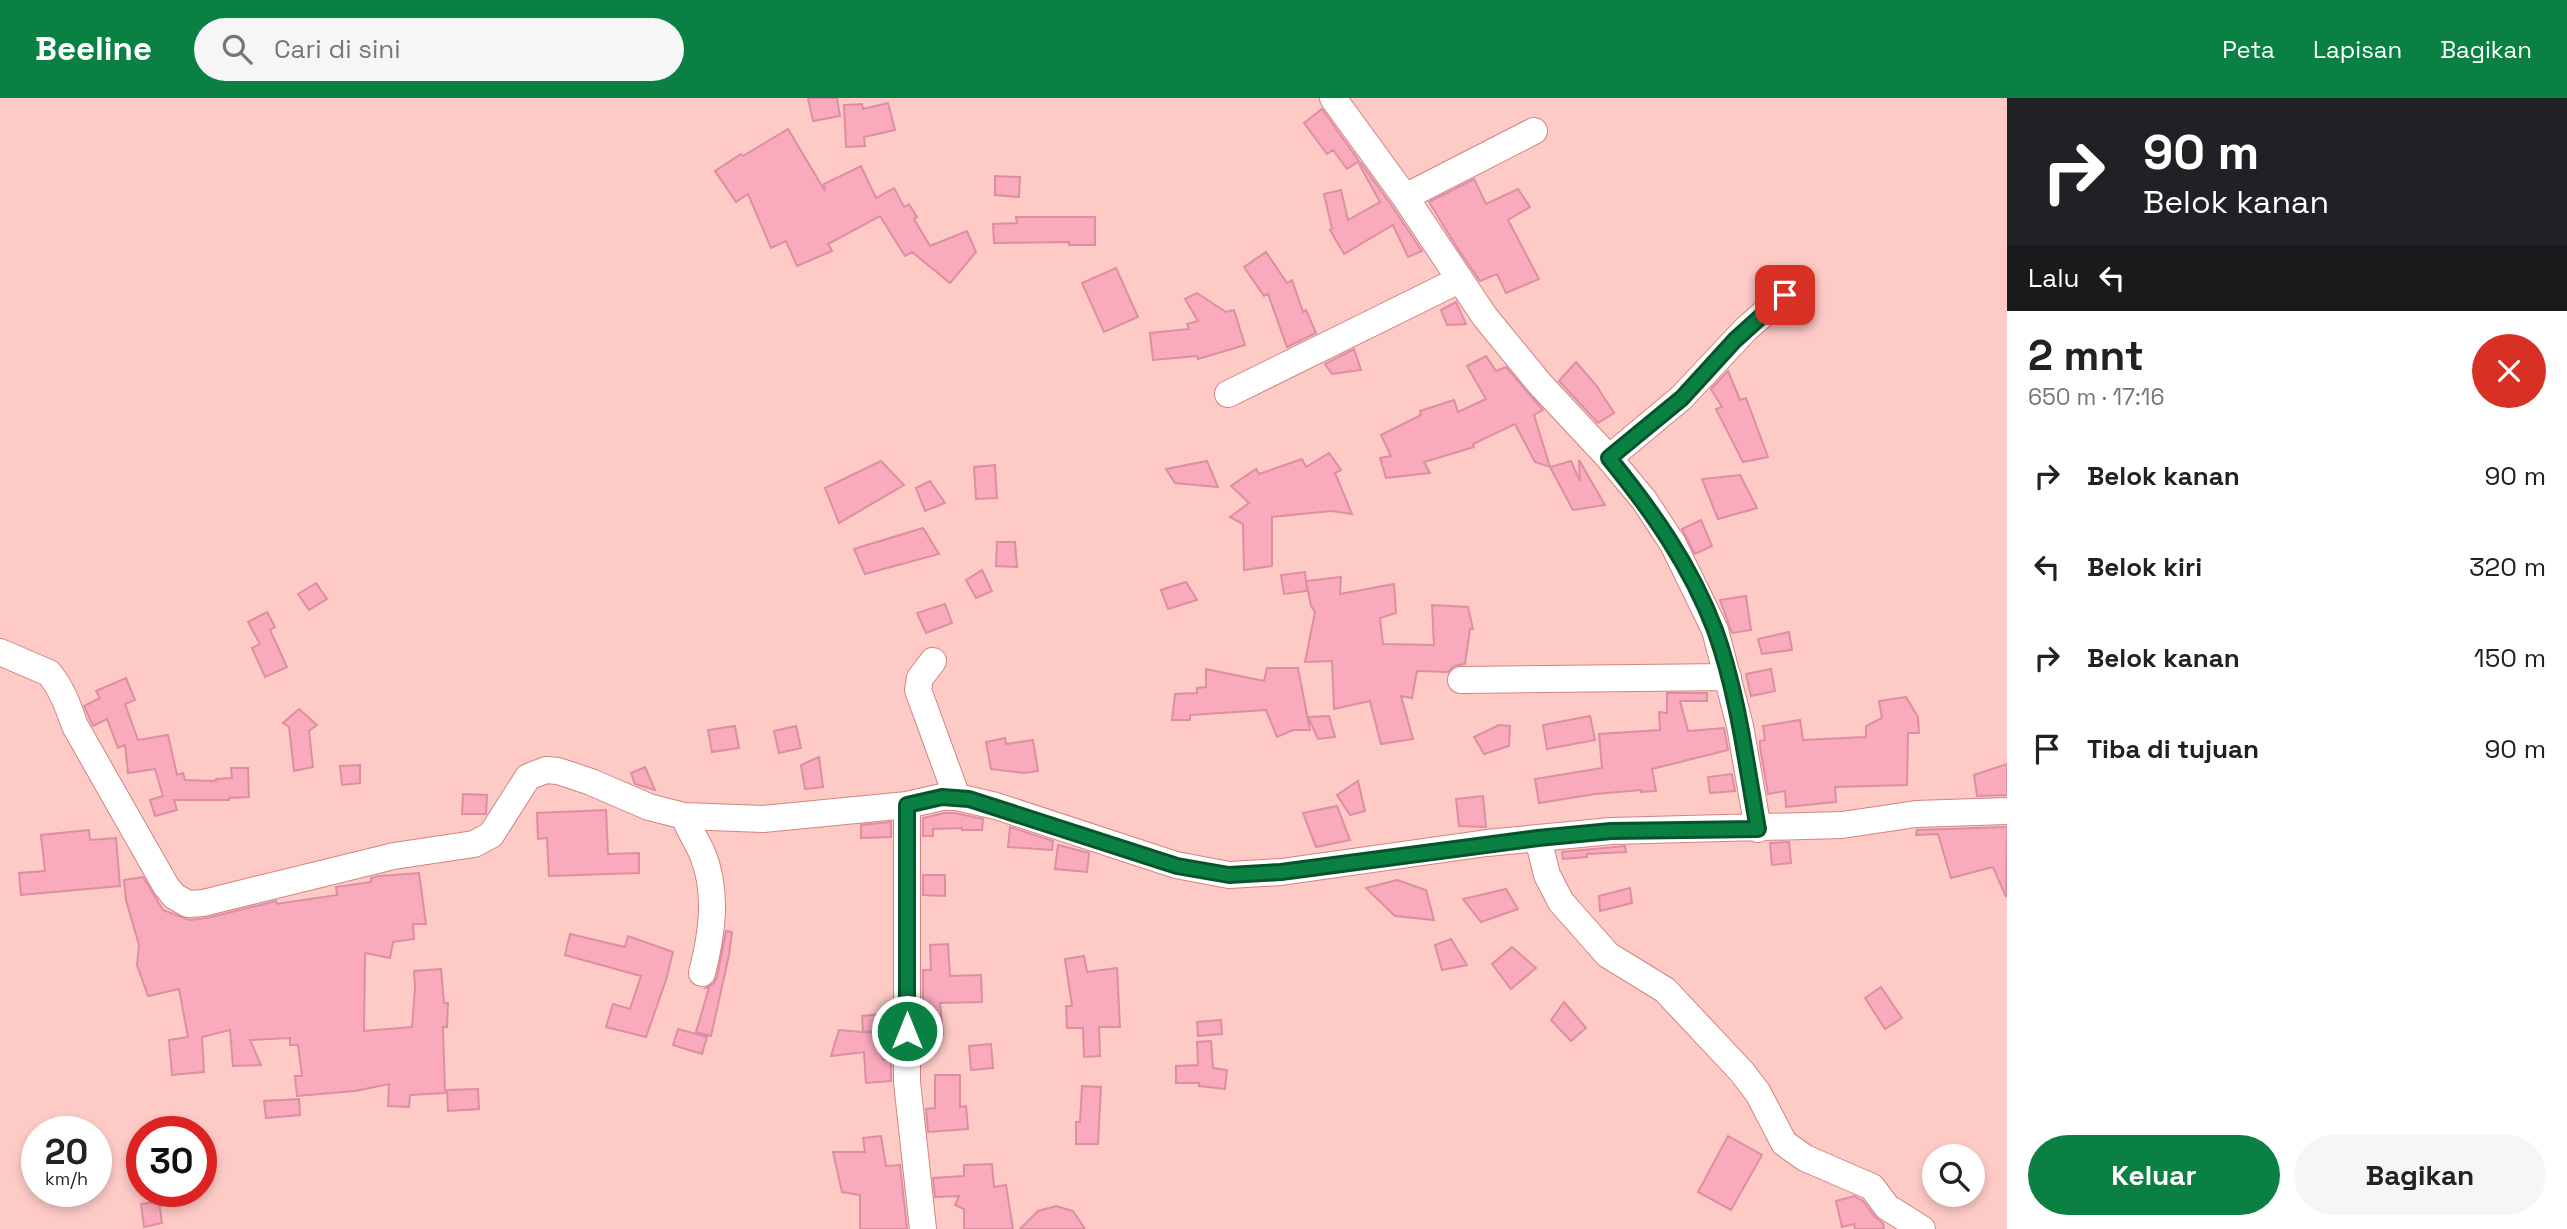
<!DOCTYPE html>
<html lang="id">
<head>
<meta charset="utf-8">
<style>
  :root { --surface:#fff; --page:#f6f6f6; --text:#222; --muted:#767676; --accent:#0b8043 }
  body { margin:0; font-family:"Space Grotesk",sans-serif; background:var(--page); color:var(--text); height:100vh; display:flex; flex-direction:column; font-size:26px; white-space:nowrap }
  * { box-sizing:border-box; margin:0 }
  p { font-size:23px; color:var(--muted) }
  .icon { flex:none; width:38px; height:38px; fill:none; stroke:currentColor; stroke-width:2; stroke-linecap:round; stroke-linejoin:round }
  .map { position:relative; flex:1; overflow:hidden }
  .details { display:flex; flex-direction:column; background:var(--surface); width:560px }
  .details>* { flex:none }
  .guide { background:#202124; color:#fff; overflow:hidden }
  .fabs { position:absolute; left:1922px; top:1046px; display:grid; gap:14px }
  .fabs a { display:grid; place-items:center; width:63px; height:63px; border-radius:50%; background:var(--surface); box-shadow:0 4px 10px #0003; font-size:35px }
  .speed { position:absolute; left:21px; top:1018px; display:flex; gap:14px; font-size:35px; font-weight:700; text-align:center }
  .speed>* { display:grid; place-content:center; width:91px; height:91px; border-radius:50%; background:var(--surface); box-shadow:0 4px 10px #0003; line-height:1 }
  .speed small { font-size:18px; font-weight:400 }
  .speed .limit { border:10px solid #d22; background:#fff; color:#111 }
  .pin { position:absolute; display:grid; place-items:center; width:60px; height:60px; color:#fff; margin:-30px; border-radius:14px; box-shadow:0 4px 10px #0006 }
  .me { position:absolute; width:77px; margin:-38px; rotate:0deg; stroke-linejoin:round; filter:drop-shadow(0 0 5px #0008) }
  .turn { display:flex; align-items:center; gap:24px; height:147px; padding:0 21px; font-size:32px }
  .turn .icon { width:91px; height:91px; stroke-width:2.5 }
  .turn b { display:block; font-size:49px; line-height:60px }
  .then { display:flex; align-items:center; height:66px; padding:0 21px; background:#0003; gap:14px; font-size:26px }
  .round { display:grid; place-items:center; flex:none; width:74px; height:74px; border-radius:37px; background:var(--page) }
  .summary { display:flex; align-items:center; justify-content:space-between; height:119px; padding:0 21px }
  h1 { font-size:42px; font-weight:700; line-height:52px }
  .button { display:flex; gap:14px; margin-top:auto; padding:14px 21px }
  .button a { flex:1; height:80px; border-radius:42px; background:var(--accent); color:#fff; font-size:28px; font-weight:700; line-height:80px; text-align:center }
  .button a+a { background:var(--page); color:var(--text) }
  ul { padding:0; list-style:none }
  li { display:flex; align-items:center; gap:21px; height:91px; padding:0 21px }
  li div { flex:1 }
  li b { display:block; font-size:26px }
  li em { font-style:normal }
  header { display:flex; align-items:center; gap:42px; box-sizing:border-box; height:98px; padding:0 35px; background:var(--accent); color:#fff }
  header strong { font-size:33px }
  nav { display:flex; gap:38px; margin-inline-start:auto; font-size:24px }
  .search { width:490px; height:63px; background:var(--page); display:flex; align-items:center; gap:18px; box-sizing:border-box; padding:0 24px; border-radius:38px; color:var(--muted); font-size:26px }
  main { display:flex; flex:1; min-height:0 }
  .map>svg:first-child { display:block }
  .building { fill:#faaabd; stroke:#dd8fa2; stroke-width:2 }
  .lines { fill:none; stroke-linecap:round; stroke-linejoin:round }
  .minor-casing { stroke:#d28480; stroke-width:28 }
  .minor { stroke:#fff; stroke-width:26 }
  .route-casing { stroke:#07532c; stroke-width:18 }
  .route { stroke:#0b8043; stroke-width:12 }
</style>
</head>
<body>
<header>
<strong>Beeline</strong>
<div class="search"><svg class="icon" aria-label="search" viewBox="0 0 24 24"><circle cx="10" cy="10" r="6"/><path d="M15 15l6 6"/></svg>Cari di sini</div>
<nav><a>Peta</a><a>Lapisan</a><a>Bagikan</a></nav>
</header>
<main>
<div class="map">
<svg width="2007" height="1131" viewBox="0 0 2007 1131">
  <rect width="100%" height="100%" fill="#fdcac6"/>
  <path class="building" d="M808,0H837L840,18L813,23Z
    M888,5L895,32L864,39L865,48L846,49L844,7L862,6L863,11Z
    M1322,11L1359,63L1347,71L1333,52L1327,56L1304,25Z
    M788,31L825,93L824,86L861,68L876,100L894,90L904,109L909,106L917,119L914,121L930,148L967,133L976,154L950,185L912,154L905,158L880,118L828,146L832,153L797,168L786,143L771,150L748,96L736,104L715,73L741,56L743,58Z
    M1361,65L1392,108L1422,153L1408,159L1393,127L1344,156L1330,132L1332,131L1324,96L1341,92L1348,122L1380,104L1359,66Z
    M995,78L1020,79L1019,99L995,97Z
    M1474,81L1486,106L1518,91L1530,109L1508,122L1539,181L1506,195L1497,176L1480,183L1458,151L1429,104Z
    M1016,119H1095V147H1069V144L994,145L993,126L1017,125Z
    M1266,154L1287,185L1292,182L1303,214L1306,212L1316,235L1287,249L1268,196L1264,198L1244,169Z
    M1116,170L1138,219L1104,234L1082,185Z
    M1197,195L1226,214L1234,212L1245,247L1198,261L1197,258L1153,262L1150,235L1189,231L1187,226L1198,223L1185,201Z
    M1456,204L1466,226L1447,227L1441,212Z
    M1354,251L1361,272L1332,276L1325,266Z
    M1486,258L1496,273L1506,269L1543,312L1534,317L1550,369L1535,364L1515,326L1473,346L1474,349L1424,364L1430,375L1386,380L1380,360L1391,358L1381,337L1421,317L1420,313L1454,302L1458,314L1486,301L1467,268Z
    M1576,264L1596,287L1614,315L1598,325L1559,283Z
    M1728,273L1740,302L1746,300L1768,359L1743,364L1716,311L1722,309L1711,291Z
    M1329,355L1341,372L1335,375L1352,416L1331,413L1272,419V468L1244,472L1243,426L1230,419L1249,405L1231,388L1256,371L1259,376L1302,361L1306,369Z
    M1579,362L1605,407L1573,412L1550,369L1571,363L1580,383Z
    M881,363L904,387L839,425L825,390Z
    M1207,363L1218,389L1175,385L1166,371Z
    M995,367L997,400L976,401L974,369Z
    M1740,377L1757,410L1718,421L1702,381Z
    M930,383L945,405L925,413L916,390Z
    M1701,422L1712,448L1695,456L1682,431Z
    M923,430L939,456L865,476L854,451Z
    M997,444H1015L1017,469L996,468Z
    M982,472L992,493L976,500L966,482Z
    M1305,474L1307,493L1284,496L1281,477Z
    M1341,479L1340,496L1394,486L1396,515L1380,520L1383,546L1434,547L1432,507L1468,509L1473,531H1470L1465,566L1454,568L1448,574L1417,573L1412,600L1401,598L1413,641L1381,646L1370,603L1334,611L1332,563L1305,564L1315,514L1311,508L1306,483Z
    M1186,484L1197,502L1168,511L1161,492Z
    M316,485L327,501L309,512L298,496Z
    M1746,498L1751,532L1732,535L1720,502Z
    M945,506L952,525L926,535L917,515Z
    M267,514L275,529L270,532L287,569L265,579L252,550L260,546L248,524Z
    M1789,534L1792,552L1762,556L1758,541Z
    M1267,570H1298L1310,632H1293L1277,639L1266,612L1190,617V622H1172L1175,596L1197,595V590L1206,589V571L1264,583Z
    M1771,571L1775,593L1751,598L1746,576Z
    M126,580L135,602L125,606L138,642L168,637L177,677L183,675L185,682L216,683V681L232,680L231,670H248L249,699L229,700V702H174L177,712L155,718L150,702L163,698L155,671L128,675L125,647L118,650L107,621L93,628L84,608L100,600L96,593Z
    M1667,595H1707V603H1680L1688,633L1724,630L1728,652L1652,671L1656,693L1641,694V692L1595,696L1539,705L1535,681L1602,670L1599,636L1660,632L1659,614L1667,615Z
    M1906,599L1918,619L1919,635H1908L1907,687L1835,689L1836,704L1786,709L1785,693L1768,696L1760,649V643L1765,642L1763,628L1800,622L1803,642L1866,639V628L1882,620L1879,603Z
    M299,611L317,627L309,633L313,669L294,673L289,629L283,625Z
    M1329,618L1335,639L1318,641L1308,619Z
    M1590,618L1595,642L1547,651L1543,627Z
    M1499,627L1510,628L1509,648L1484,656L1474,639Z
    M735,628L739,650L712,654L708,632Z
    M796,628L801,650L779,655L774,633Z
    M1005,640L1006,646L1033,642L1038,673L1024,675L991,671L986,644Z
    M819,659L823,689L805,691L801,667Z
    M2007,666V697L1977,698L1974,677Z
    M360,667V685L342,687L340,668Z
    M645,669L655,692L635,686L631,675Z
    M1732,676L1735,693L1710,695L1708,679Z
    M1358,683L1365,713L1350,717L1337,697Z
    M463,696L487,697L486,716H462Z
    M1483,698L1486,729L1459,728L1456,701Z
    M1337,708L1350,742L1316,749L1303,715Z
    M606,712L608,756L639,755V775L549,778L547,740L538,741L537,715Z
    M944,715H955L983,721L982,732H962V730L933,731V738H923V720Z
    M891,724V739L861,740V727Z
    M1010,729L1053,743L1052,752L1008,749Z
    M2007,729L2006,799L1993,769L1951,780L1938,736L1916,737L1917,732Z
    M89,732L90,742L116,740L120,788L21,797L19,775L45,773L41,737Z
    M1789,744L1791,765L1772,767L1770,745Z
    M1058,747L1089,755L1087,774L1055,771Z
    M1625,748L1626,754L1587,756V759L1563,761L1562,754Z
    M419,775L426,826H413L414,841L393,844L390,860L365,855L364,933L412,929L415,890L414,873L441,871L444,905H448L447,929H443L445,995L410,997L409,1009L388,1008L389,986L355,993L297,998L295,978H302L298,947H290V940L250,942L261,967L233,968L230,932L202,939L204,974L172,977L169,942L188,939L179,891L148,898L137,867L139,847L126,802L124,782L143,779L163,812L189,822L207,820L276,803L277,806L337,797L336,789L371,784V780L379,778Z
    M923,777H945V798L923,797Z
    M1397,782L1426,792L1434,822L1395,818L1366,790Z
    M1630,790L1632,805L1600,813L1599,798Z
    M1506,791L1518,811L1481,824L1463,801Z
    M726,833L732,834L729,857L711,938L696,934L709,890H706L714,885L717,879Z
    M570,836L625,849L628,838L673,854L666,882L646,939L606,929L613,906L630,911L641,878L565,857Z
    M1451,841L1467,867L1442,872L1435,847Z
    M948,846L950,878L981,877L982,904L940,905L943,936L923,937V872H931L930,847Z
    M1512,849L1536,870L1511,891L1492,866Z
    M1084,858L1087,874L1117,870L1120,929H1099L1100,958L1084,959L1083,930H1067L1066,908H1072L1065,861Z
    M1881,889L1902,920L1885,931L1865,900Z
    M1564,904L1586,930L1571,943L1551,922Z
    M891,915V931L863,934L862,918Z
    M1221,922L1222,936L1198,938L1197,924Z
    M678,931L707,939L702,956L673,947Z
    M839,932L874,935L883,962H891V983L866,985L864,954L831,958Z
    M1211,943L1213,970L1227,972L1225,991L1199,988V985H1176V968L1198,967L1197,944Z
    M991,946L993,970L971,972L969,948Z
    M935,977H960V1009L966,1008L968,1031L928,1034L926,1011L935,1010Z
    M1082,988L1101,989L1098,1046H1076V1024H1080Z
    M478,991L479,1011L448,1013L447,992Z
    M299,1001L300,1017L266,1020L264,1003Z
    M881,1038L886,1068L900,1067L907,1131H860V1097L842,1094L833,1054H865L863,1040Z
    M1728,1038L1762,1057L1731,1112L1698,1094Z
    M992,1066L994,1089L1006,1087L1013,1131H964V1111L955,1107L959,1098L935,1099L933,1080L964,1078V1067Z
    M1854,1098L1863,1103L1875,1119L1883,1125L1884,1131H1855L1854,1126L1842,1129L1836,1103Z
    M159,1103L162,1125L144,1129L141,1106Z
    M1056,1108L1073,1113L1085,1131H1020L1038,1113Z"/>
  <g class="lines">
    <g class="minor-casing">
      <path id="minor" d="M1333,0L1405,99L1485,219L1540,286L1609,360L1644,402L1673,446L1715,532L1740,628L1758,731
        M1405,99L1534,33
        M1228,296L1459,182
        M1609,360L1681,300L1746,231L1785,197
        M0,554L49,575C62,591 68,608 75,628L166,788L174,798L188,806L203,805L394,758L474,746L491,737L528,679L546,672L558,673L591,684L649,709L684,718L763,721L907,707L942,699H957L996,708L1176,767L1229,777L1281,774L1487,745L1611,733L1842,727L1916,716L2007,713
        M933,563L920,580L918,592L957,699
        M1461,582L1728,579
        M907,707V984L923,1131
        M684,718C689,732 697,743 703,757C718,796 712,836 702,875
        M1538,740L1547,777L1561,804L1608,857L1665,892L1742,974L1758,995L1784,1045L1805,1060L1872,1089L1887,1109L1922,1131"/>
    </g>
    <use href="#minor" class="minor"/>
  </g>
  <g class="lines">
    <g class="route-casing">
      <path id="route" d="M907,933V707L942,699L969,701L1177,768L1229,777L1281,774L1538,740L1611,733L1758,731C1746,665 1738,596 1715,532C1691,468 1652,413 1609,360L1682,300L1735,242L1785,197"/>
    </g>
    <use href="#route" class="route"/>
  </g>
</svg>
<div class="fabs">
<a><svg class="icon" aria-label="search" viewBox="0 0 24 24"><circle cx="10" cy="10" r="6"/><path d="M15 15l6 6"/></svg></a>
</div>
<div class="speed"><div>20<small>km/h</small></div><div class="limit">30</div></div>
<div class="pin" style="left:1785px;top:197px;background:#d93025"><svg class="icon" aria-label="arrive" viewBox="0 0 24 24"><path d="M6 21V4h12l-3 4 3 4H6"/></svg></div>
<svg class="me" style="left:907px;top:933px" viewBox="-20 -20 40 40"><circle r="17" fill="#0b8043" stroke="#fff" stroke-width="3"/><path d="M0-11L8 9 0 5-8 9z" fill="#fff"/></svg>
</div>
<section class="details">
<div class="guide">
<div class="turn"><svg class="icon" aria-label="right" viewBox="0 0 24 24"><path d="M7 20v-9h11M14 6l5 5-5 5"/></svg><div><b>90 m</b>Belok kanan</div></div>
<div class="then">Lalu<svg class="icon" aria-label="left" viewBox="0 0 24 24"><path d="M17 20v-9H6M10 6l-5 5 5 5"/></svg></div>
</div>
<div class="summary"><div><h1>2 mnt</h1><p>650 m · 17:16</p></div><a class="round" style="background:#d93025;color:#fff"><svg class="icon" aria-label="close" viewBox="0 0 24 24"><path d="M6 6l12 12M18 6L6 18"/></svg></a></div>
<ul>
<li><svg class="icon" aria-label="right" viewBox="0 0 24 24"><path d="M7 20v-9h11M14 6l5 5-5 5"/></svg><div><b>Belok kanan</b></div><em>90 m</em></li>
<li><svg class="icon" aria-label="left" viewBox="0 0 24 24"><path d="M17 20v-9H6M10 6l-5 5 5 5"/></svg><div><b>Belok kiri</b></div><em>320 m</em></li>
<li><svg class="icon" aria-label="right" viewBox="0 0 24 24"><path d="M7 20v-9h11M14 6l5 5-5 5"/></svg><div><b>Belok kanan</b></div><em>150 m</em></li>
<li><svg class="icon" aria-label="arrive" viewBox="0 0 24 24"><path d="M6 21V4h12l-3 4 3 4H6"/></svg><div><b>Tiba di tujuan</b></div><em>90 m</em></li>
</ul>
<div class="button"><a>Keluar</a><a>Bagikan</a></div>
</section>
</main>
</body>
</html>
